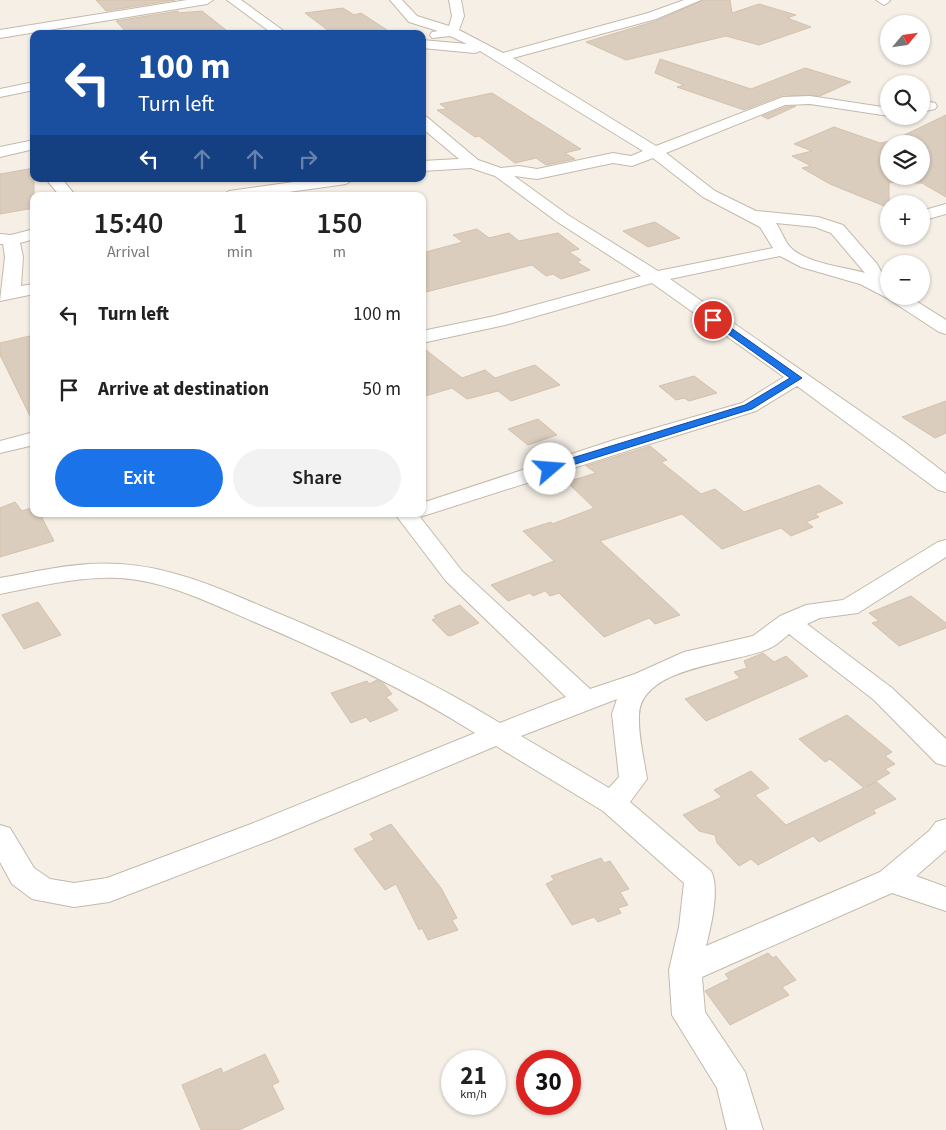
<!DOCTYPE html>
<html lang="en">
<head>
<meta charset="utf-8">
<style>
  :root { --surface:#fff; --page:#f2f2f2; --text:#222; --muted:#767676; --accent:#1a73e8 }
  body { margin:0; font-family:"Source Sans 3",sans-serif; background:var(--page); color:var(--text); height:100vh; display:flex; flex-direction:column; font-size:19px; white-space:nowrap }
  * { box-sizing:border-box; margin:0 }
  p { font-size:16px; color:var(--muted) }
  .icon { flex:none; width:28px; height:28px; fill:none; stroke:currentColor; stroke-width:2; stroke-linecap:round; stroke-linejoin:round }
  .map { position:relative; flex:1; overflow:hidden }
  .details { position:absolute; left:30px; top:192px; width:396px; height:325px; display:flex; flex-direction:column; background:var(--surface); border-radius:10px; box-shadow:0 1px 4px #0004 }
  .details>* { flex:none }
  .banner { position:absolute; left:30px; top:30px; width:396px; height:152px; border-radius:10px; box-shadow:0 1px 4px #0004; background:#1a4fa0; color:#fff; overflow:hidden }
  .needle { width:32px; rotate:61deg }
  .controls { position:absolute; left:880px; top:15px; display:grid; gap:10px }
  .controls a { display:grid; place-items:center; width:50px; height:50px; border-radius:50%; background:var(--surface); box-shadow:0 1px 4px #0004; font-size:25px }
  .speed { position:absolute; left:441px; top:1050px; display:flex; gap:10px; font-size:25px; font-weight:700; text-align:center }
  .speed>* { display:grid; place-content:center; width:65px; height:65px; border-radius:50%; background:var(--surface); box-shadow:0 1px 4px #0004; line-height:1 }
  .speed small { font-size:12px; font-weight:400 }
  .speed .limit { border:8px solid #d22; background:#fff; color:#111 }
  .pin { position:absolute; display:grid; place-items:center; width:42px; height:42px; color:#fff; margin:-21px; border:2px solid #fff; border-radius:50%; box-shadow:0 1px 5px #0007 }
  .me { position:absolute; width:55px; margin:-28px; rotate:72deg; stroke-linejoin:round; filter:drop-shadow(0 0 4px #0008) }
  .turn { display:flex; align-items:center; gap:18px; height:105px; padding:0 25px; font-size:22px }
  .turn .icon { width:65px; height:65px; stroke-width:2.5 }
  .turn b { display:block; font-size:35px; line-height:42px }
  .lanes { display:flex; align-items:center; height:48px; padding:0 25px; background:#0003; justify-content:center; gap:25px; direction:ltr }
  .lanes .off { opacity:.35 }
  .eta { display:flex; justify-content:space-evenly; align-items:center; height:85px; text-align:center }
  .eta b { font-size:30px; font-weight:600; line-height:35px }
  .cta { display:flex; gap:10px; margin-top:auto; padding:10px 25px }
  .cta a { flex:1; height:58px; border-radius:30px; background:var(--accent); color:#fff; font-size:20px; font-weight:600; line-height:58px; text-align:center }
  .cta a+a { background:var(--page); color:var(--text) }
  ul { padding:0; list-style:none }
  li { display:flex; align-items:center; gap:15px; height:75px; padding:0 25px }
  li div { flex:1 }
  li b { display:block; font-size:19px }
  li em { font-style:normal }
  .map>svg:first-child { display:block }
  .building { fill:#dbcdbd; stroke:#d4c1ac; fill-rule:evenodd }
  .lines { fill:none; stroke-linecap:round; stroke-linejoin:round }
  .minor-casing { stroke:#c4b9aa; stroke-width:2 }
  .minor { fill:#fff; fill-rule:evenodd }
  .route { fill:#1a73e8; stroke:#114b97 }
</style>
</head>
<body>
<div class="map">
<svg width="946" height="1130" viewBox="0 0 946 1130">
  <rect width="100%" height="100%" fill="#f5efe6"/>
  <path class="building" d="M96,0H175L106,11Z
    M703,0H730L732,13L759,4L796,15L787,18L811,27L759,45L726,36L626,60L586,42L656,21Z
    M343,8L354,15L361,13L393,34H333L305,13Z
    M178,11V13L202,11L231,34H128L116,21Z
    M660,59L751,89L805,68L851,82L820,96L783,95L744,110L677,87L684,85L655,73Z
    M492,93L581,149L565,153L575,159L546,165L536,158L515,163L479,136L475,137L437,110L447,109L440,104Z
    M796,106L768,119L762,116L785,107Z
    M946,115V197L922,183L889,182V208L830,184L802,168L811,166L792,156L812,151L794,144L834,127L880,143L892,141ZM889,144H921V176H889Z
    M34,168V208L0,214V174Z
    M655,222L680,238L648,247L623,231Z
    M477,229L489,238L509,233L519,241L558,233L579,249L569,252L581,260L577,262L590,270L561,279L553,274L546,276L532,265L422,293V253L463,242L453,235Z
    M34,335V424L0,355V343Z
    M422,347L462,378L485,370L495,378L535,365L560,385L511,401L498,391L467,399L452,388L422,397Z
    M694,376L717,393L689,401L684,398L676,400L659,386Z
    M946,401V433L935,438L902,417Z
    M538,419L557,435L528,445L508,429Z
    M650,446L667,460L661,462L701,494L715,489L744,512L819,485L843,503L815,514L819,517L806,522L813,527L791,536L781,528L722,549L682,514L600,541L680,615L655,624L649,618L604,637L559,593L550,596L545,591L533,596L530,593L508,601L491,585L554,561L523,531L551,522L552,524L594,508L567,482L596,473L586,466Z
    M15,502L22,511L34,507V514H40L54,541L0,557V508Z
    M911,596L946,623V628L899,646L872,623L879,621L869,613Z
    M38,602L61,635L24,649L2,615Z
    M460,605L479,623L450,636L447,635L432,620L436,618L434,616Z
    M763,653L774,662L786,656L808,676L706,721L685,699L740,678L734,672L747,668L744,661Z
    M377,680L384,684L392,694L386,697L398,710L370,722L366,717L351,723L331,693L367,681L369,684Z
    M847,715L892,752L885,756L895,764L885,769L890,773L866,787L877,782L896,799L873,810L876,813L819,842L813,836L758,865L751,859L739,866L717,843L715,835L699,831L683,815L722,797L714,790L751,771L769,788L755,795L786,825L864,788L830,759L825,762L799,739Z
    M391,824L441,888L457,918L452,920L458,930L428,940L422,928L419,930L396,884L385,890L354,849L374,840L370,834Z
    M601,858L604,863L610,861L629,889L620,892L628,905L618,908L621,913L598,922L594,917L572,925L546,884L554,880L551,876Z
    M768,953L773,958L776,956L796,980L782,987L789,995L730,1025L705,991L729,979L725,974Z
    M265,1054L279,1082L272,1085L284,1109L239,1130H201L182,1085L221,1068L223,1073Z"/>
  <g class="lines">
    <g class="minor-casing">
      <path id="minor" d="M187,0H213L207,4L0,38V30Z
        M227,0H241L288,34H273Z
        M390,0H402L417,16L449,26L452,16L449,0H461L464,16L459,30L503,53L648,13L684,0H701L656,19L513,58L656,146L783,97L810,96L889,108V116L810,104L785,105L666,153L715,191L756,211L818,217L843,225L877,264L884,277V282L889,285V296H908L946,320V334L939,332L887,298L860,284L801,267L780,256L670,279L903,441L946,474V492L938,490L797,386L756,411L630,450L420,517L462,571L590,689L635,674L684,652L753,636L780,616L806,605L843,600L938,542L946,540V557L858,613L820,618L807,624L892,688L946,739V766L936,763L874,700L789,634C783,639 777,645 770,648C738,664 641,665 639,715C638,735 644,759 647,779L630,802L711,871C720,888 711,927 706,946L880,872L929,831L936,822L946,819V850L916,876L946,887V911L892,893L702,977L705,1012L745,1072L763,1130H727L717,1088L672,1015L669,970L679,927L684,883L603,811L496,746L271,840L109,902L74,907L32,899L12,884L0,862V825L10,828L34,868L50,879L74,883L107,878L251,824L475,733C404,688 329,654 252,621C210,603 167,581 120,578C80,576 39,586 0,594V578C39,571 80,561 120,564C172,567 221,589 268,609C348,642 426,678 500,723L566,697L446,581L395,514H422V503L614,440L742,403L784,377L652,283L505,325L422,343V331L495,316L641,276L556,221L495,176L471,168L422,171V161L459,159L422,128V116L427,117L478,160L501,168L519,166L537,169L613,153L631,156L643,151L480,51L475,53L422,48V40L467,44L450,36L432,38L430,35L432,32L438,31L409,22ZM653,158L703,197L760,227L773,248L658,271L568,215L514,176L537,179L613,163L632,166ZM776,223L815,227L831,233L865,273C844,267 805,263 790,247C784,240 781,230 776,223ZM617,699L612,714L619,777L609,788L521,736Z
        M876,0H889L890,1L884,5Z
        M34,82V90L0,97V89Z
        M930,102L935,103L937,106L935,109L921,112V104Z
        M34,140V149L0,157V147Z
        M46,179H62L76,196H60Z
        M315,179H354L346,184L260,196H221L229,191Z
        M946,204V214L921,221V211Z
        M34,229V239L20,243L23,257L21,286L34,284V294L0,301L5,257L3,244H0V234L11,235Z
        M34,432V445L0,453V441Z"/>
    </g>
    <use href="#minor" class="minor"/>
  </g>
  <path class="route" d="M710,318H717L802,378L752,409L553,471H546V466L745,405L790,378L710,321Z"/>
</svg>
<div class="controls">
<a><svg class="needle" viewBox="-14 -14 28 28"><path d="M0-13l5 13h-10z" fill="#e53935"/><path d="M0 13l5-13h-10z" fill="#767676"/></svg></a>
<a><svg class="icon" aria-label="search" viewBox="0 0 24 24"><circle cx="10" cy="10" r="6"/><path d="M15 15l6 6"/></svg></a>
<a><svg class="icon" aria-label="layers" viewBox="0 0 24 24"><path d="M12 4l9 5-9 5-9-5zM3 14l9 5 9-5"/></svg></a>
<a>+</a>
<a>−</a>
</div>
<div class="speed"><div>21<small>km/h</small></div><div class="limit">30</div></div>
<div class="pin" style="left:713px;top:320px;background:#d93025"><svg class="icon" aria-label="arrive" viewBox="0 0 24 24"><path d="M6 21V4h12l-3 4 3 4H6"/></svg></div>
<svg class="me" style="left:550px;top:469px" viewBox="-20 -20 40 40"><circle r="19" fill="#fff"/><path d="M0-13L10 11 0 6-10 11z" fill="#1a73e8"/></svg>
<div class="banner">
<div class="turn"><svg class="icon" aria-label="left" viewBox="0 0 24 24"><path d="M17 20v-9H6M10 6l-5 5 5 5"/></svg><div><b>100 m</b>Turn left</div></div>
<div class="lanes"><svg class="icon" aria-label="left" viewBox="0 0 24 24"><path d="M17 20v-9H6M10 6l-5 5 5 5"/></svg><svg class="icon off" aria-label="ahead" viewBox="0 0 24 24"><path d="M12 20V5M6 11l6-6 6 6"/></svg><svg class="icon off" aria-label="ahead" viewBox="0 0 24 24"><path d="M12 20V5M6 11l6-6 6 6"/></svg><svg class="icon off" aria-label="right" viewBox="0 0 24 24"><path d="M7 20v-9h11M14 6l5 5-5 5"/></svg></div>
</div>
<section class="details">
<div class="eta">
<div><b>15:40</b><p>Arrival</p></div>
<div><b>1</b><p>min</p></div>
<div><b>150</b><p>m</p></div>
</div>
<ul>
<li><svg class="icon" aria-label="left" viewBox="0 0 24 24"><path d="M17 20v-9H6M10 6l-5 5 5 5"/></svg><div><b>Turn left</b></div><em>100 m</em></li>
<li><svg class="icon" aria-label="arrive" viewBox="0 0 24 24"><path d="M6 21V4h12l-3 4 3 4H6"/></svg><div><b>Arrive at destination</b></div><em>50 m</em></li>
</ul>
<div class="cta"><a>Exit</a><a>Share</a></div>
</section>
</div>
</body>
</html>
